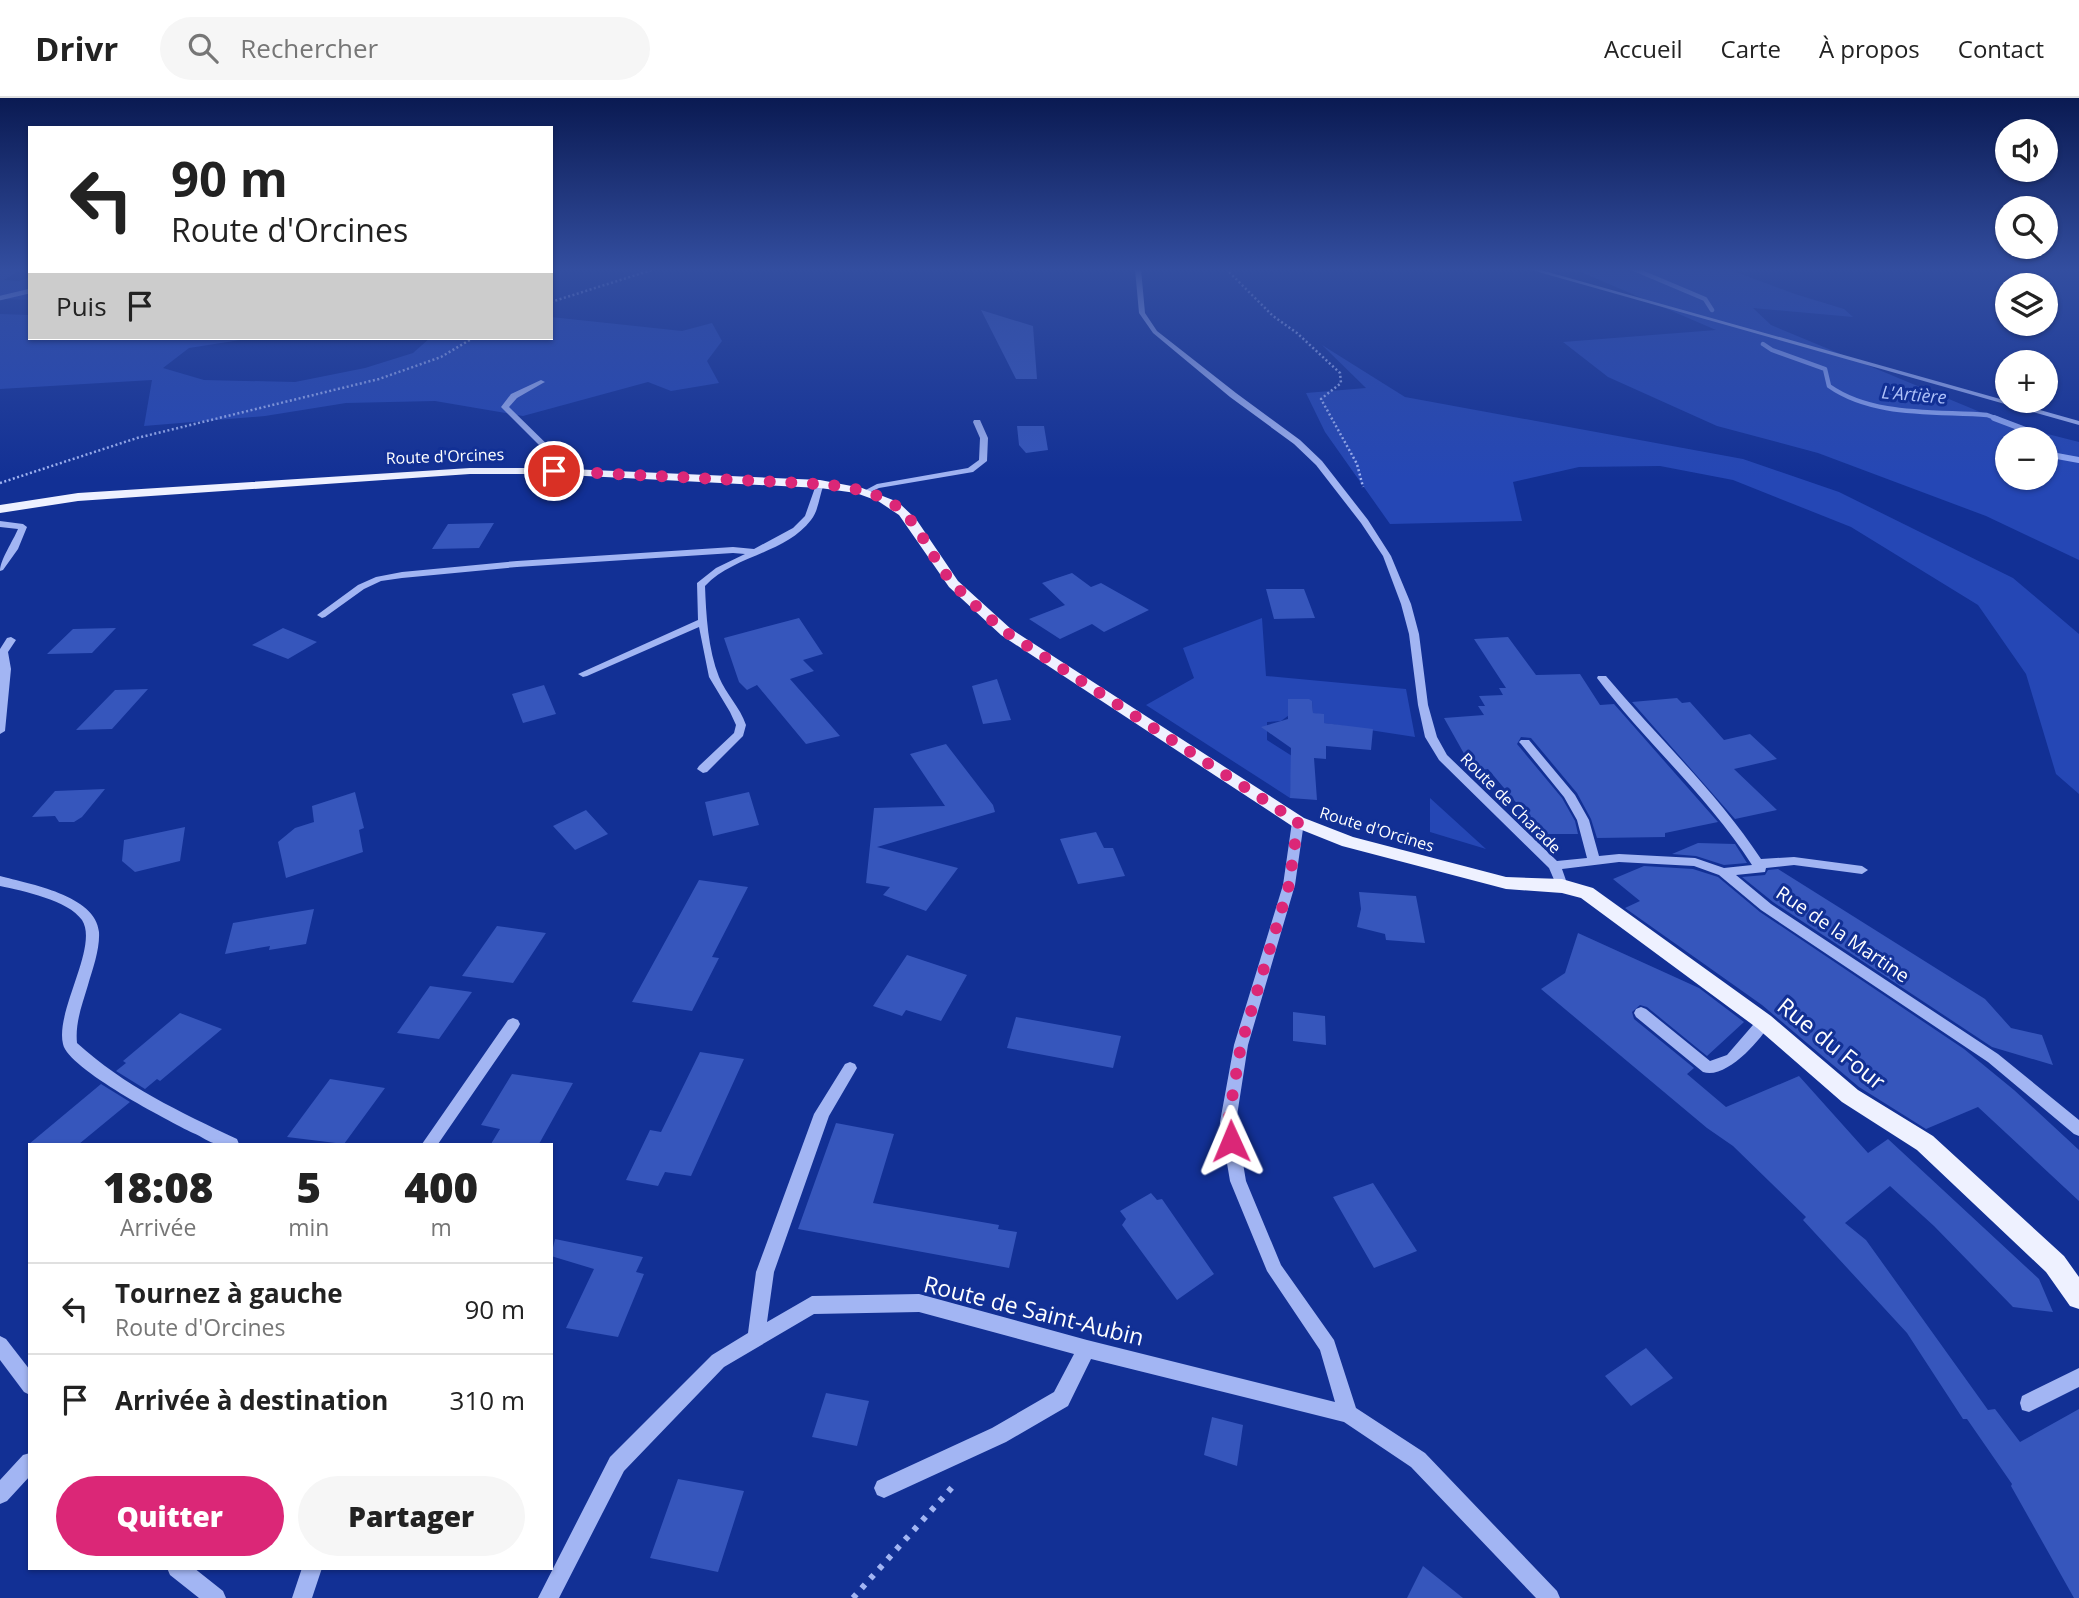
<!DOCTYPE html>
<html lang="fr">
<head>
<meta charset="utf-8">
<style>
  :root { --surface:#fff; --page:#f6f6f6; --text:#222; --muted:#767676; --line:#e0e0e0; --accent:#db2777 }
  body { margin:0; font-family:"Open Sans",sans-serif; background:var(--page); color:var(--text); height:100vh; display:flex; flex-direction:column; font-size:26px; white-space:nowrap }
  * { box-sizing:border-box; margin:0 }
  p { font-size:23px; color:var(--muted) }
  .icon { flex:none; width:38px; height:38px; fill:none; stroke:currentColor; stroke-width:2; stroke-linecap:round; stroke-linejoin:round }
  .map { position:relative; flex:1; overflow:hidden }
  .sheet { position:absolute; left:28px; top:1045px; width:525px; height:427px; display:flex; flex-direction:column; background:var(--surface); border-radius:0px; box-shadow:0 2px 5px #0004 }
  .sheet>* { flex:none }
  .banner { position:absolute; left:28px; top:28px; width:525px; height:214px; border-radius:0px; box-shadow:0 2px 5px #0004; background:#fff; color:var(--text); overflow:hidden }
  .tools { position:absolute; left:1995px; top:21px; display:grid; gap:14px }
  .tools a { display:grid; place-items:center; width:63px; height:63px; border-radius:50%; background:var(--surface); box-shadow:0 2px 5px #0004; font-size:35px }
  .pin { position:absolute; display:grid; place-items:center; width:60px; height:60px; color:#fff; margin:-30px; border:4px solid #fff; border-radius:50%; box-shadow:0 2px 7px #0007 }
  .me { position:absolute; width:77px; margin:-38px; rotate:359deg; stroke-linejoin:round; filter:drop-shadow(0 0 5px #0008) }
  .turn { display:flex; align-items:center; gap:24px; height:147px; padding:0 28px; font-size:32px }
  .turn .icon { width:91px; height:91px; stroke-width:2.5 }
  .turn b { display:block; font-size:49px; line-height:60px }
  .then { display:flex; align-items:center; height:66px; padding:0 28px; background:#0003; gap:14px; font-size:26px }
  .eta { display:flex; justify-content:space-evenly; align-items:center; height:119px; text-align:center }
  .eta b { font-size:42px; font-weight:800; line-height:49px }
  .action { display:flex; gap:14px; margin-top:auto; padding:14px 28px }
  .action a { flex:1; height:80px; border-radius:42px; background:var(--accent); color:#fff; font-size:28px; font-weight:800; line-height:80px; text-align:center }
  .action a+a { background:var(--page); color:var(--text) }
  ul { padding:0; list-style:none }
  li { display:flex; align-items:center; gap:21px; height:91px; padding:0 28px; border-top:2px solid var(--line) }
  li div { flex:1 }
  li b { display:block; font-size:26px }
  li em { font-style:normal }
  header { display:flex; align-items:center; gap:42px; box-sizing:border-box; height:98px; padding:0 35px; background:var(--surface); border-bottom:2px solid var(--line) }
  header strong { font-size:33px }
  nav { display:flex; gap:38px; margin-inline-start:auto; font-size:24px }
  .search { width:490px; height:63px; background:var(--page); display:flex; align-items:center; gap:18px; box-sizing:border-box; padding:0 24px; border-radius:38px; color:var(--muted); font-size:26px }
  .map>svg:first-child { display:block }
  .green { fill:#2547b5; fill-rule:evenodd }
  .lines { fill:none; stroke-linecap:round; stroke-linejoin:round }
  .stream-far1 { stroke:#94acf6; stroke-width:4.5 }
  .stream { stroke:#94acf6; stroke-width:6 }
  .building { fill:#3656bc }
  .path-far1 { stroke:#a2b5f3; stroke-width:2.5; stroke-dasharray:2 2.5; stroke-linecap:butt }
  .path { stroke:#a2b5f3; stroke-width:6; stroke-dasharray:5 8; stroke-linecap:butt }
  .minor { fill:#a2b5f3; fill-rule:evenodd }
  .major { fill:#eef1ff; fill-rule:evenodd }
  .route { stroke:#db2777; stroke-width:12; stroke-dasharray:0 21.6 }
  .labels { text-anchor:middle; dominant-baseline:central; stroke-width:6; stroke-linejoin:round; paint-order:stroke }
  .far-street-label { font-size:16px; fill:#fff; stroke:#123095 }
  .far-water-label { font-size:18px; font-style:italic; fill:#aec1f9; stroke:#123095 }
  .street-label { font-size:19px; fill:#fff; stroke:#123095 }
  .near-street-label { font-size:23px; fill:#fff; stroke:#123095 }
</style>
</head>
<body>
<header>
<strong>Drivr</strong>
<div class="search"><svg class="icon" aria-label="search" viewBox="0 0 24 24"><circle cx="10" cy="10" r="6"/><path d="M15 15l6 6"/></svg>Rechercher</div>
<nav><a>Accueil</a><a>Carte</a><a>À propos</a><a>Contact</a></nav>
</header>
<div class="map">
<svg width="2079" height="1500" viewBox="0 0 2079 1500">
  <rect width="100%" height="100%" fill="#123095"/>
  <path class="green" d="M0,171H21L4,182L19,183L30,179V202L0,201Z
    M1574,171H1758L1733,173L1795,196L1844,211L1853,219L1753,210L1771,227L2009,326L2079,344V462L1986,418L1818,355L1717,328L1608,279L1563,244L1716,232ZM2007,341H2046V380H2007Z
    M0,216L30,217V240H253L189,250L163,270L204,282L295,284L365,270L413,255L430,240H551V219L682,233L712,225L722,243L707,263L719,285L671,293L648,284L523,318L435,303L346,305L265,318L144,328L152,282L0,291Z
    M1322,247L1405,299L1743,361L1839,394L2013,480L2079,536V696L2056,676L2026,576L1978,507L1851,429L1733,382L1660,368L1579,369L1513,384L1522,423L1390,426L1325,334L1306,295L1366,290Z
    M1262,520L1266,578L1406,591L1415,639L1324,625L1323,617L1313,615L1312,603L1289,602L1292,615L1281,623L1267,624V642L1292,658L1290,700L1146,607L1194,580L1183,550Z
    M1430,700L1486,751L1430,734Z"/>
  <g class="lines">
    <path class="stream-far1" d="M1634,171L1705,201L1712,212
      M0,200L30,193
      M1763,246L1772,252L1825,271L1829,288C1873,319 1935,313 1987,317L1998,321"/>
    <path class="stream" d="M1994,320L2031,334L2025,341
      M2046,356L2079,362"/>
  </g>
  <path class="building" d="M981,212L1033,228L1037,281H1016Z
    M1017,328H1044L1048,352L1026,355L1019,347Z
    M494,425L479,450L432,451L448,426Z
    M1072,475L1091,489L1101,485L1149,512L1104,534L1092,526L1060,541L1029,521L1065,507L1042,485Z
    M1266,491H1304L1315,520L1274,521Z
    M799,520L823,556L803,562L814,573L790,581L840,638L806,646L757,587L747,592L739,584L724,540Z
    M116,530L92,555L47,556L73,531Z
    M283,530L317,544L288,561L252,547Z
    M1508,539L1536,577L1580,576L1600,607L1614,606L1718,724L1665,735V739L1597,740L1591,721L1577,695L1531,640L1521,639L1517,646L1562,700L1575,723L1578,736H1534L1525,715L1488,671L1477,673L1467,661L1444,620L1484,617L1478,608H1485L1479,598L1503,597L1499,590H1506L1474,541Z
    M997,581L1011,622L983,626L972,588Z
    M544,587L556,616L523,625L512,596Z
    M148,591L112,631L76,632L115,592Z
    M1677,600L1682,605L1690,604L1724,642L1750,636L1777,661L1734,671L1777,712L1735,721L1632,604Z
    M1288,601H1309L1312,603L1313,615L1324,616V625L1373,631L1371,652L1326,648V661L1314,660L1317,702L1290,700L1291,650L1261,629L1288,621Z
    M946,646L993,707L995,714L877,749L958,770L926,813L883,797L890,789L866,785L874,710L945,708L910,656Z
    M105,691L82,719L74,724H59L55,718L32,719L55,693Z
    M355,694L364,730L359,732L363,754L286,780L278,744L295,730L314,724L312,708Z
    M749,694L759,727L713,738L705,704Z
    M586,712L608,736L575,752L553,728Z
    M185,729L180,763L135,774L122,763L124,742Z
    M1096,734L1104,750H1113L1125,778L1078,786L1060,741Z
    M1698,745L1735,746L1747,765L1724,767L1696,758L1672,756Z
    M1644,768L1693,771L1718,779L1760,814L1964,951L2014,992L2079,1052V1103L1978,1009L1926,1031L1859,989L1762,907L1625,810L1640,803L1613,781Z
    M1778,771L1985,901L2011,930L2042,937L2053,967L1992,949L1773,804L1742,779L1765,777L1768,772Z
    M699,782L748,789L712,859L719,860L692,913L632,904Z
    M1359,794L1416,798L1425,845L1386,842L1385,836L1357,829L1361,811Z
    M314,811L306,846L269,852L270,848L225,856L233,825Z
    M497,828L546,835L513,885L462,878Z
    M1578,835L1699,890L1744,924L1707,958L1647,909L1640,907L1632,914L1634,921L1694,970L1687,976L1726,1009L1799,978L1868,1055L1888,1041L2039,1181L2053,1214L2013,1209L1934,1128L1890,1088L1845,1125L1866,1142L1988,1312L1995,1311L2020,1344L2079,1311V1500H2074L2011,1388L2012,1386L1967,1321H1963L1907,1235L1803,1122L1806,1119L1733,1048L1707,1030L1541,891L1565,875Z
    M907,857L967,877L941,923L906,912L902,918L873,908Z
    M430,888L472,894L439,941L397,935Z
    M1293,914L1325,918L1326,947L1293,943Z
    M180,915L222,931L160,983L157,981L145,991L116,973L126,965L123,963Z
    M1016,919L1121,938L1113,970L1007,950Z
    M700,954L744,961L691,1078L665,1074L658,1088L626,1082L650,1032L661,1034Z
    M512,976L573,985L539,1046H491L500,1031L481,1027Z
    M330,981L385,990L344,1046L287,1039Z
    M101,986L130,1004L79,1046H29Z
    M836,1025L894,1036L873,1105L999,1127L998,1131L1017,1134L1009,1170L798,1131Z
    M1373,1085L1417,1153L1374,1170L1333,1099Z
    M1151,1095L1157,1102L1162,1101L1214,1176L1177,1202L1122,1127L1126,1121L1120,1113Z
    M555,1141L643,1159L636,1174L644,1176L618,1239L566,1230L594,1171L551,1158Z
    M1646,1250L1673,1280L1631,1308L1605,1278Z
    M826,1295L869,1303L857,1348L812,1339Z
    M1212,1319L1243,1327L1237,1368L1204,1357Z
    M678,1381L744,1393L718,1474L650,1460Z
    M1423,1468L1463,1500H1407Z"/>
  <g class="lines">
    <path class="path-far1" d="M1226,171L1273,218L1297,235L1340,275L1341,285L1321,301L1357,366L1363,389
      M551,204L655,171
      M0,385L137,340L379,281L441,259L473,240"/>
    <path class="path" d="M853,1500L955,1386"/>
    <path class="minor" d="M1135,171H1141L1145,215L1157,233L1236,295L1300,342L1322,363L1368,422L1391,458L1411,506L1419,536L1428,607L1437,639L1447,657L1557,763L1587,760L1577,722L1564,699L1521,646L1519,644L1521,642H1529L1575,697L1589,722L1599,758L1619,756L1695,760L1724,770L1752,767C1708,698 1646,645 1597,580L1598,578H1606C1657,639 1717,694 1761,761L1794,759L1862,768L1868,772L1862,776L1794,767L1766,770L1765,774L1736,777L1771,806L1998,956L2079,1022V1038L2074,1036L1988,964L1761,812L1719,777L1694,768L1619,764L1562,771L1568,788L1566,791H1558L1549,770L1439,662L1425,639L1418,607L1409,536L1401,506L1383,458L1361,425L1316,367L1294,346L1230,299L1153,235L1139,215Z
      M1528,171H1537L2079,323V327Z
      M541,282L545,284L543,285L517,300L509,309L561,360L563,366L557,375H554L550,373L555,366L553,361L501,309L511,296Z
      M974,322H980L988,340L987,363L973,374L879,390L866,396L862,394L877,386L968,370L979,362L980,340L973,324Z
      M817,384L824,386C819,398 819,412 811,422C785,456 734,457 705,488C706,516 708,552 719,579C726,596 740,609 746,627L743,638L707,674L703,675L697,671L699,668L734,635L736,627L730,614L709,579L699,529L587,578L583,579L578,576L698,522L697,485L716,470L745,456L733,455L517,469L402,480L381,483L364,491L325,519L322,520L317,517L358,487L376,479L402,474L517,463L733,449L754,451L793,430L805,418Z
      M0,423L23,426L27,429L18,451L3,472L0,473C0,462 13,443 18,431L0,429Z
      M11,539L16,542L8,554L11,571L5,633L0,636V551L7,540Z
      M1298,720L1304,724L1295,787L1248,947L1236,1024L1246,1083L1281,1167L1334,1242L1356,1310L1425,1355L1557,1493L1560,1500H1536L1411,1369L1344,1324L1091,1261L1068,1308L1006,1344L884,1400L877,1397L874,1390L877,1383L992,1330L1054,1294L1074,1256L919,1214L814,1216L724,1269L624,1373L559,1500H538L610,1359L712,1257L748,1235L756,1174L814,1016L845,966L850,964L855,966L857,970L829,1018L774,1174L767,1224L812,1198L919,1196L1087,1242L1335,1304L1320,1252L1267,1173L1230,1083L1220,1024L1234,947L1283,787L1292,724Z
      M0,778C29,786 96,797 99,834C100,851 93,870 88,887C82,907 75,925 77,945C124,988 180,1014 237,1041L239,1046C232,1046 224,1048 217,1046C209,1045 201,1038 193,1035C169,1023 68,971 63,946C55,913 99,848 82,822C68,802 23,793 0,788Z
      M1641,909L1646,911L1710,963L1727,957L1759,920L1764,918L1769,920L1771,924C1761,942 1726,982 1703,974L1636,919L1634,915L1636,911Z
      M513,920L518,922L520,926L518,930L438,1046H422L508,922Z
      M0,1238L6,1241L30,1272V1297L24,1294L0,1262Z
      M2079,1270V1289L2029,1314L2022,1312L2020,1305L2022,1298Z
      M30,1355V1378L7,1403L0,1406V1382L23,1357Z
      M167,1470H194L223,1493L226,1500H199L170,1477Z
      M302,1470H322L312,1500H292Z"/>
    <path class="major" d="M470,370H547L820,382L862,390L898,404L916,421L958,483L1011,531L1304,720L1353,739L1506,779L1562,781L1593,790L1771,918L1858,992L1933,1038L2064,1158L2079,1179V1211L2070,1208L2046,1174L1917,1052L1842,1004L1757,930L1581,800L1562,795L1506,791L1342,748L1292,728L1001,537L949,489L899,417L878,403L856,395L820,390L547,376H470L78,403L0,415V407L78,395Z"/>
  </g>
  <linearGradient id="sky" x2="0" y2="1"><stop stop-color="#0a1a52"/><stop offset="0.45" stop-color="#334ea0"/><stop offset="1" stop-color="#334ea0" stop-opacity="0"/></linearGradient>
  <rect width="2079" height="381" fill="url(#sky)"/>
  <g class="lines">
    <path class="route" d="M554,373L820,386C853,389 891,395 912,424C925,441 934,461 947,478C964,499 985,516 1006,534L1298,724L1289,787L1241,947L1228,1024L1231,1043"/>
  </g>
  <g class="labels">
    <g class="far-street-label">
      <text transform="translate(445 358) rotate(-2)">Route d'Orcines</text>
      <text transform="translate(1511 705) rotate(45)">Route de Charade</text>
      <text transform="translate(1377 731) rotate(17)">Route d'Orcines</text>
    </g>
    <g class="far-water-label">
      <text transform="translate(1914 296) rotate(5)">L'Artière</text>
    </g>
    <g class="street-label">
      <text transform="translate(1843 836) rotate(34)">Rue de la Martine</text>
    </g>
    <g class="near-street-label">
      <text transform="translate(1832 945) rotate(39)">Rue du Four</text>
      <text transform="translate(1034 1212) rotate(14)">Route de Saint-Aubin</text>
    </g>
  </g>
</svg>
<div class="tools">
<a><svg class="icon" aria-label="sound" viewBox="0 0 24 24"><path d="M4 9h4l5-4v14l-5-4H4zM17 9q2 3 0 6"/></svg></a>
<a><svg class="icon" aria-label="search" viewBox="0 0 24 24"><circle cx="10" cy="10" r="6"/><path d="M15 15l6 6"/></svg></a>
<a><svg class="icon" aria-label="layers" viewBox="0 0 24 24"><path d="M12 4l9 5-9 5-9-5zM3 14l9 5 9-5"/></svg></a>
<a>+</a>
<a>−</a>
</div>
<div class="pin" style="left:554px;top:373px;background:#d93025"><svg class="icon" aria-label="arrive" viewBox="0 0 24 24"><path d="M6 21V4h12l-3 4 3 4H6"/></svg></div>
<svg class="me" style="left:1231px;top:1043px" viewBox="-20 -20 40 40"><path d="M0-17L14 15 0 8-14 15z" fill="#db2777" stroke="#fff" stroke-width="4"/></svg>
<div class="banner">
<div class="turn"><svg class="icon" aria-label="left" viewBox="0 0 24 24"><path d="M17 20v-9H6M10 6l-5 5 5 5"/></svg><div><b>90 m</b>Route d'Orcines</div></div>
<div class="then">Puis<svg class="icon" aria-label="arrive" viewBox="0 0 24 24"><path d="M6 21V4h12l-3 4 3 4H6"/></svg></div>
</div>
<section class="sheet">
<div class="eta">
<div><b>18:08</b><p>Arrivée</p></div>
<div><b>5</b><p>min</p></div>
<div><b>400</b><p>m</p></div>
</div>
<ul>
<li><svg class="icon" aria-label="left" viewBox="0 0 24 24"><path d="M17 20v-9H6M10 6l-5 5 5 5"/></svg><div><b>Tournez à gauche</b><p>Route d'Orcines</p></div><em>90 m</em></li>
<li><svg class="icon" aria-label="arrive" viewBox="0 0 24 24"><path d="M6 21V4h12l-3 4 3 4H6"/></svg><div><b>Arrivée à destination</b></div><em>310 m</em></li>
</ul>
<div class="action"><a>Quitter</a><a>Partager</a></div>
</section>
</div>
</body>
</html>
